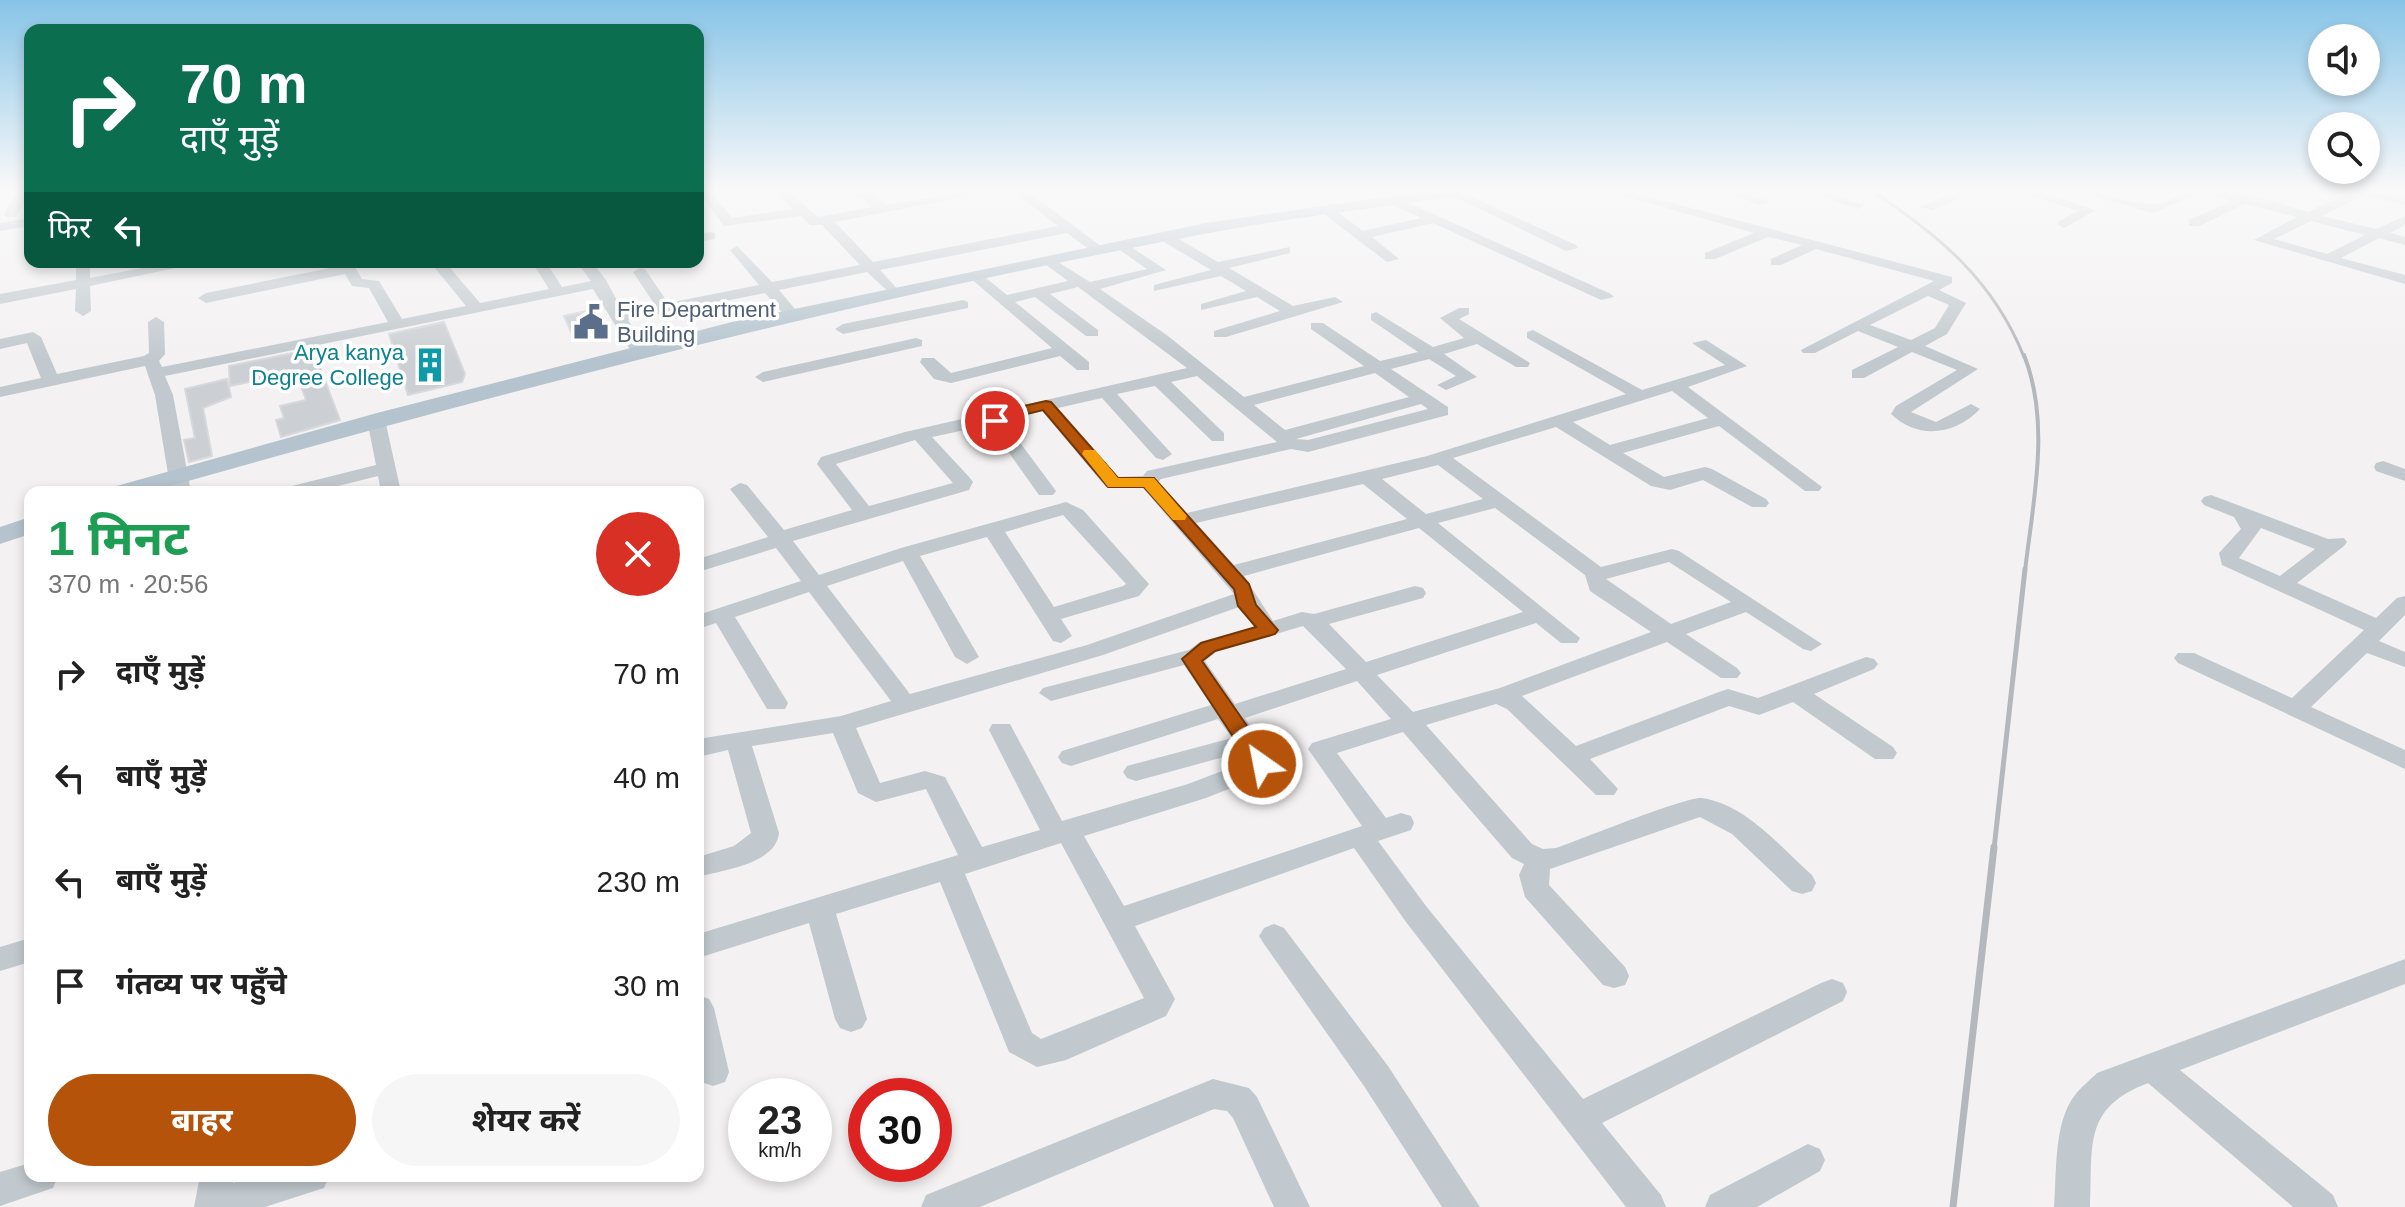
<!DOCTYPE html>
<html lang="hi">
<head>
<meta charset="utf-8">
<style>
  :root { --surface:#fff; --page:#f6f6f6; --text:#222; --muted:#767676; --accent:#b45309 }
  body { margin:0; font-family:Arial,"Noto Sans Devanagari",sans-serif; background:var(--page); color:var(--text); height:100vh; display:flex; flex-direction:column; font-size:30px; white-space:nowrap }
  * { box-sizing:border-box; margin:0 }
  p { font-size:26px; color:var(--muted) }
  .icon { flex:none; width:44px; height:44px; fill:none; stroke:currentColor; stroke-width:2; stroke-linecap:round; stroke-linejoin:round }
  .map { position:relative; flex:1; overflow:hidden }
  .sheet { position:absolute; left:24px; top:486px; width:680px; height:696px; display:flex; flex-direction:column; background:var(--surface); border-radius:16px; box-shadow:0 4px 12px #0003 }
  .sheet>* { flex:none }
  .top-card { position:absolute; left:24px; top:24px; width:680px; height:244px; border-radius:16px; box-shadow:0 4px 12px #0003; background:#0b6e4f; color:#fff; overflow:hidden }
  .tools { position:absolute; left:2308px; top:24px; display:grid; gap:16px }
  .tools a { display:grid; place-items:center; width:72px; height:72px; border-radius:50%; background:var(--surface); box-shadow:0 4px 12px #0003; font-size:40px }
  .speed { position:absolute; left:728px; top:1078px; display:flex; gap:16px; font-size:40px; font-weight:700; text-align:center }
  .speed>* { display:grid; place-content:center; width:104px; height:104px; border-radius:50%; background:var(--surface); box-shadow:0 4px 12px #0003; line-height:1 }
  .speed small { font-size:20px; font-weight:400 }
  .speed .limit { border:12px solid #d22; background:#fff; color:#111 }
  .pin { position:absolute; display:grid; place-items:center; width:68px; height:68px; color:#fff; margin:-34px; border:4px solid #fff; border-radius:50%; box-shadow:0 2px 8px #0007 }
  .me { position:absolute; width:88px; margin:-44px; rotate:327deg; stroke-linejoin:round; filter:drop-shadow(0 0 6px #0008) }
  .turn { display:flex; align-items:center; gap:28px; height:168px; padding:0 24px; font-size:36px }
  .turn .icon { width:104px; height:104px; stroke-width:2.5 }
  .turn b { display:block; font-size:56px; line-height:68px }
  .then { display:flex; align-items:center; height:76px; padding:0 24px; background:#0003; gap:16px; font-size:30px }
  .round { display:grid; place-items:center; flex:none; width:84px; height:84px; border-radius:42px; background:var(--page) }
  .headline { display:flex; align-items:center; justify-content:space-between; height:136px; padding:0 24px }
  h1 { font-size:48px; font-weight:700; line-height:60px; color:#1e9e55 }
  .button { display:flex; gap:16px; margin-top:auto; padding:16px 24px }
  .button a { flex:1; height:92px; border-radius:48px; background:var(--accent); color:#fff; font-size:32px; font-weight:700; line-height:92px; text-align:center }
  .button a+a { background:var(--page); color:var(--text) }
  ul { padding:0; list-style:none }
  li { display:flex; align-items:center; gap:24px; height:104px; padding:0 24px }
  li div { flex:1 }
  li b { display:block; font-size:30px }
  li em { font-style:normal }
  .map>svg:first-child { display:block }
  .building { fill:#cccfd3; stroke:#d6d8dc; stroke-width:2 }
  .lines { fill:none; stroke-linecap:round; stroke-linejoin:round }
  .minor { fill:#c1c9ce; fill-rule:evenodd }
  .major { fill:#b4c3cd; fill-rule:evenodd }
  .rail-far3 { stroke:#b4b7bb; stroke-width:3 }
  .rail-far2 { stroke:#b4b7bb; stroke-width:4 }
  .rail-far1 { stroke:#b4b7bb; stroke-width:5 }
  .rail { stroke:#b4b7bb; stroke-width:7 }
  .route { fill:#b45309; stroke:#753606; stroke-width:2 }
  .slow { fill:#f59e0b }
  .labels { text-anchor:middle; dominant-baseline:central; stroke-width:7; stroke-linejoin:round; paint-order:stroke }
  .far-service-label { font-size:22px; fill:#4e5e75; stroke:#fff; text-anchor:start }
  .far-culture-label { font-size:22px; fill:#0d838f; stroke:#fff; text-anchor:end }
</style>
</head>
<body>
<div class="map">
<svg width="2405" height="1207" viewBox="0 0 2405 1207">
  <rect width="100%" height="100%" fill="#f3f1f1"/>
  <path class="building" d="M591,310L603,332L573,336L564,316Z
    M444,322L465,374L462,382L408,395L389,334Z
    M313,349L340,420L281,437L276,420L284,418L280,406L306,400L296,372L230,386L229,366Z
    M227,379L231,397L203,408L212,456L189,462L184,440L195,438L185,389Z"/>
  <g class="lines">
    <path class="minor" d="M18,191L29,194L16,217H6L4,214Z
      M698,191H710L732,218L793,209L775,191H788L818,217L873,207L863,198L838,191L872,192L886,205L967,191H992L835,222L873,262L1058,226L1013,191H1027L1106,250L1094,253L1067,233L880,270L901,293L894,297L867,272L779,290L800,315L792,320L787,318L765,293L628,320L647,351L639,356L633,354L593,289L165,376L173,395L191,492H171L155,395L145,366L0,397V387L41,378L27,343L0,349V339L33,332L41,337L57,374L144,356L149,353L148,322L156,317L164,322L165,354L159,361L162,367L388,322L369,288L352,286L345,274L206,303L198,298L206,293L340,266L338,262H352L362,279L379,281L402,319L466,306L430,262H445L480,303L549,289L532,262H546L562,287L591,281L577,262H592L606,280L623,312L655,305L633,272L640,268L645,269L668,303L759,285L730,250L737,246L772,282L860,265L822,225H810L801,216L724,226Z
      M873,191H905C898,197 879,197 873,191Z
      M1459,191L1576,245L1578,248L1566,251L1445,192Z
      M1607,191H1627L1952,277V283L1939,290L1966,303L1947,334L1925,346L1978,369L1911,412L1936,422L1971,404L1980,409C1955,435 1918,440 1891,414L1896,406L1957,370L1912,352L1864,378H1852V370L1898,347L1858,331L1815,353H1803L1801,350L1934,281L1816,249L1781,265H1771V259L1802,245L1768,237L1715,259H1705V253L1754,233ZM1928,296L1949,305L1935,328L1911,340L1870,325Z
      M1726,191H1743L1770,202L1759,205Z
      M1805,191H1824L1864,205L1858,209Z
      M1959,191H1976L1932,210L1920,207Z
      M2018,191H2037L2096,210L2064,228L2057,224L2059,221L2078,211Z
      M2074,191C2100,191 2123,202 2149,204C2166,206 2184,190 2203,191L2153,213Z
      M2204,191L2248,194L2308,212C2350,192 2358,186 2405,197V205L2364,195L2322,216L2376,229L2405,216V225L2390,233L2405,237V245L2379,238L2341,258L2405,275V284L2254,240L2297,217L2245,204L2199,226H2189V220L2232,201ZM2311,221L2365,235L2327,254L2274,239Z
      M1398,198L1611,294L1614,297L1601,300L1433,223L1372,237L1399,259L1387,262L1320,211L1332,208L1363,231L1421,218L1393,205L1392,202Z
      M30,218V226L0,231V223Z
      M710,232L715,233V239L698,242V234Z
      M1159,233H1169L1218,262L1290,247V253L1229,268L1293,306L1335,297L1343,302L1226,337H1214V331L1280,311L1257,297L1201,310V304L1246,291L1221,276L1154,291V285L1211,270L1159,239Z
      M1122,241L1166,270L1100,289L1168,336L1244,397L1364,366L1311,329V323H1323L1380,361L1418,352L1371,320V314L1376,312L1433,347L1464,338L1440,318L1459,308H1469V314L1459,319L1530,363L1528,367H1516L1477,344L1444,354L1477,377L1446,390L1437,385L1456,376L1429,359L1391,369L1448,407V415L1308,452L1291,449L1161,479L1158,482L1187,513L1427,456L1626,394L1527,338V332L1533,330L1642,390L1725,365L1692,343L1706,340L1747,366L1688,387L1822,487L1819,491H1805L1719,426L1623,453L1664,477L1705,467L1712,469L1766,499L1769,503L1766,507H1752L1703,480L1670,490L1651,486L1556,427L1453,458L1601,567L1672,549L1679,551L1822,644L1811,651L1803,649L1746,612L1686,634L1737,668L1741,673L1737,678H1721L1667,642L1522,696L1576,746L1719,692L1728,689L1758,698L1866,657L1874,659L1878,664L1874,669L1814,694L1893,747L1897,753L1893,759H1875L1793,702L1759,715L1729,706L1590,759L1618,789L1614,795H1596L1507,709L1496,704L1426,725L1532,844L1543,849L1556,848C1579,840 1687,796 1702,798C1747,805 1780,847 1812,875L1816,883L1812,891L1802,894L1792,891L1732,834L1700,817L1550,869L1549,885L1625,967L1629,976L1625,985L1614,988L1603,985L1525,897L1519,875L1524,864L1512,858L1403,732L1337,753L1386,818L1401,813L1411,816L1414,823L1411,830L1378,841L1426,906L1583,1099L1821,983L1832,979L1843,983L1847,992L1843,1001L1602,1123L1661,1195L1666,1207H1626L1406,922L1354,848L1135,926L1175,999L1166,1016L1066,1060L1037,1067L1009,1052L940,882L836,914L867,1019L862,1028L851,1032L840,1028L835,1019L809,923L698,958V934L958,855L926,789L876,802L858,793L833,733L752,746L779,833C776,864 723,870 698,877V857L734,846L751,833L728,750L698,757V739L841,716L891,701L809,592L735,617L788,703L785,709H767L716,623L698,629V615L801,581L776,548L698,572V559L768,537L730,489L740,483L747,485L784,530L852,510L817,464L821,457L905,432L1187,368L1078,287L1050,294L1098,330V336H1086L1035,297L1015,302L1089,362V370H1077L1060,356L951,383L934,379L920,362L922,358H934L951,373L1052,348L969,277L981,274L1007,295L1068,281L1045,264L1043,261L1050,257L1090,282L1147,269L1117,248L1115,245ZM1375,373L1409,397L1285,430L1254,405ZM1197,376L1277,442L1147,471L1143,476L1118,477L1058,408L1102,398L1156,458L1163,460L1172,454L1117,394L1155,386L1212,441H1224V433L1171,382ZM1672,391L1708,418L1610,445L1573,422ZM1421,404L1428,409L1308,440L1296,439ZM1042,411L1106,487L1143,488L1234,594L1087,645L910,694L827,586L903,561L955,657L967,664L979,657L920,556L987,537L1053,641L1061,643L1072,636L1061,619L1139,596L1149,584L1083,510L1066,502L901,548L819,575L793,541L969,490L973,482L970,478L932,437L989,425L1039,495H1053L1056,491L1004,421ZM915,440L953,483L869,506L836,464ZM1438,465L1483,499L1426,514L1382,479ZM1363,484L1407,519L1234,565L1196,523ZM1495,508L1585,575L1590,591L1651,632L1500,688L1413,712L1377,675L1536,623L1561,643H1577L1580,638L1438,523ZM1063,515L1126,584L1123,586L1054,607L1005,532ZM1419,528L1523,612L1366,662L1329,624L1423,598L1426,593L1423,588L1415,586L1314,614L1302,612L1273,621L1244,576ZM1669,562L1731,602L1671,624L1606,579ZM1239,607L1254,627L1200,642L1189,650L1043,688L1039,693L1051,701L1184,665L1211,705L1062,751L1058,757L1062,763L1071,766L1218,719L1232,738L1127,766L1123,772L1127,778L1136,781L1242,752L1248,761L1188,784L1062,821L1010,724H992L989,730L1040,830L982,847L945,777L925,771L880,783L856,728L1103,655ZM1303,626L1346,669L1235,704L1205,661L1216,652ZM1357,681L1391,719L1312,743L1308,749L1362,826L1124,906L1084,836L1206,798L1269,773L1274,761L1245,718ZM1061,843L1144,998L1041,1039L1032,1033L965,874Z
      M76,262H90V278L174,262H204L90,286L91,311L83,316L75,311L76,289L0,304V294L76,280Z
      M963,300L968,302V308L843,334L835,329L843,324Z
      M916,338L922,340V346L763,382L755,377L763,372Z
      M376,415L385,420L401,492H381L378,476L314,492H281L284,488L376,465L367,420Z
      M2383,461L2405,469V481L2376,471L2374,467L2376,463Z
      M2211,495L2328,539L2344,538L2347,542L2344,546L2297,583L2376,618L2397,598L2405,596V615L2379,641L2405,652V667L2367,653L2311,707L2405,750V769L2178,663L2174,658L2178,653H2194L2292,698L2364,630L2222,565L2219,553L2241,529L2234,517L2204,505L2201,501L2204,497ZM2261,528L2315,549L2280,576L2239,558Z
      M1274,924L1284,928L1388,1066L1480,1207H1442L1364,1086L1264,944L1259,936L1264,928Z
      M30,938V962L0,971V947Z
      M2405,959V984L2180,1070L2333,1195L2338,1207H2293L2148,1083C2082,1108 2093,1146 2090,1207H2054C2057,1174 2053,1123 2075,1095C2081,1087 2090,1080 2097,1073Z
      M698,995L709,999L714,1008L729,1072L725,1082L713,1086L701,1082L698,1075Z
      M1213,1079L1249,1088L1257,1097L1310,1207H1274L1233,1118L1227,1111L1214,1109L980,1207H921L926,1195Z
      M1808,1144L1820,1149L1825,1160L1820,1171L1757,1207H1705L1710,1195Z
      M30,1163V1176H58L53,1188L0,1206V1172Z
      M200,1176H234L233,1183L257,1176H329L324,1188L265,1207H194Z"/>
    <path class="major" d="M1427,191H1466L1458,196C1374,208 1288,218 1204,234C848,301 498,393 149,492H110L113,487L377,413L732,322L1206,223Z
      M30,517V534L0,544V527Z"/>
    <path class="rail-far3" d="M1872,191C1939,235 1994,281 2024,357"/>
    <path class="rail-far2" d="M2024,355C2051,423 2033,501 2025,571"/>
    <path class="rail-far1" d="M1994,849L2025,569"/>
    <path class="rail" d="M1953,1207L1994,847"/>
  </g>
  <linearGradient id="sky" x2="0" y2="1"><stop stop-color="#87c4e7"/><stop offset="0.53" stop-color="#faf9f9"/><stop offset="1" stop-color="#faf9f9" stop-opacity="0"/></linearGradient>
  <rect width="2405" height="360" fill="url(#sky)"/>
  <path class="route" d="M1046,401L1051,402L1118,478H1154L1249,584L1256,605L1278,630L1275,634L1215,651L1202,661L1270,759L1273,764L1270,770H1255L1182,659L1201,643L1256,627L1238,606L1234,589L1144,487H1108L1043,410L1003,420L995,425L987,421L992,413Z"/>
  <path class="slow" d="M1084,450H1095L1118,478H1154L1187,516L1185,520H1173L1144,487H1108L1082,454Z"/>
  <defs>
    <g id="civic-bare" transform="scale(2.76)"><path d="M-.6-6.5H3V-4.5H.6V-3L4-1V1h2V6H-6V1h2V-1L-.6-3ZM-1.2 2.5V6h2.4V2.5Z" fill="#5c6f8a" stroke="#fff" stroke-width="2.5" paint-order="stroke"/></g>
    <g id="building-bare" transform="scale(2.76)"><path d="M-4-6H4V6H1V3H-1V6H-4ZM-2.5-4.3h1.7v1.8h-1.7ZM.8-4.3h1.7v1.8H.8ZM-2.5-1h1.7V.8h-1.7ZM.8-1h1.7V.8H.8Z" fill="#0f9aa8" stroke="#fff" stroke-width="2.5" paint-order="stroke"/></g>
  </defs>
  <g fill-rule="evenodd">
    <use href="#civic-bare" x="591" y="322"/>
    <use href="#building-bare" x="430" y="365"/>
  </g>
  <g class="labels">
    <g class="far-service-label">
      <text x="617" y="309">Fire Department<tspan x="617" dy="25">Building</tspan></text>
    </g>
    <g class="far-culture-label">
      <text x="404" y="352">Arya kanya<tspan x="404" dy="25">Degree College</tspan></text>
    </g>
  </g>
</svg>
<div class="tools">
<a><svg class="icon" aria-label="sound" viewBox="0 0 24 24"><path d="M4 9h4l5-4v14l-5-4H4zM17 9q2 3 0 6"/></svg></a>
<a><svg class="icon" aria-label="search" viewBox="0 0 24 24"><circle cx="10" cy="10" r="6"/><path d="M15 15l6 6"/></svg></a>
</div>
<div class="speed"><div>23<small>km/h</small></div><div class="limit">30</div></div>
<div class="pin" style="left:995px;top:421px;background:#d93025"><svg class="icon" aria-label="arrive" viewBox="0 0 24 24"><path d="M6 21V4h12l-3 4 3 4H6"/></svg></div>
<svg class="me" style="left:1262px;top:764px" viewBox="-20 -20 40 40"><circle r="17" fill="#b45309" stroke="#fff" stroke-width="3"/><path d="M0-11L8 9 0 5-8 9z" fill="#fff"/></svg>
<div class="top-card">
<div class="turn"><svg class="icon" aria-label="right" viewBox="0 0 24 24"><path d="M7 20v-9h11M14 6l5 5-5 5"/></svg><div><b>70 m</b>दाएँ मुड़ें</div></div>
<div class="then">फिर<svg class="icon" aria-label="left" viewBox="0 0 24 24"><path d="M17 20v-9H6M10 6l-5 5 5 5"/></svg></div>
</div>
<section class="sheet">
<div class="headline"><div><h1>1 मिनट</h1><p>370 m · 20:56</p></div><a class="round" style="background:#d93025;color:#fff"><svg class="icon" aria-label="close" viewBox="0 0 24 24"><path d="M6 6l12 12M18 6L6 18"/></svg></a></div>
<ul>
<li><svg class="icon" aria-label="right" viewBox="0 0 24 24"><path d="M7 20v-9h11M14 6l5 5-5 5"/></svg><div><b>दाएँ मुड़ें</b></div><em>70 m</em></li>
<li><svg class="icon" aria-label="left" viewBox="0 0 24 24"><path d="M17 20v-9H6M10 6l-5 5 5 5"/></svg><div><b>बाएँ मुड़ें</b></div><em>40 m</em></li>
<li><svg class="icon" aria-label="left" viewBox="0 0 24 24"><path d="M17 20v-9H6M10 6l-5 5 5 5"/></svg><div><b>बाएँ मुड़ें</b></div><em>230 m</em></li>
<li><svg class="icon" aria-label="arrive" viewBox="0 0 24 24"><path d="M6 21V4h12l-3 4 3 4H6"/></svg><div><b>गंतव्य पर पहुँचे</b></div><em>30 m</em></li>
</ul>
<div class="button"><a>बाहर</a><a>शेयर करें</a></div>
</section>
</div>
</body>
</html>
